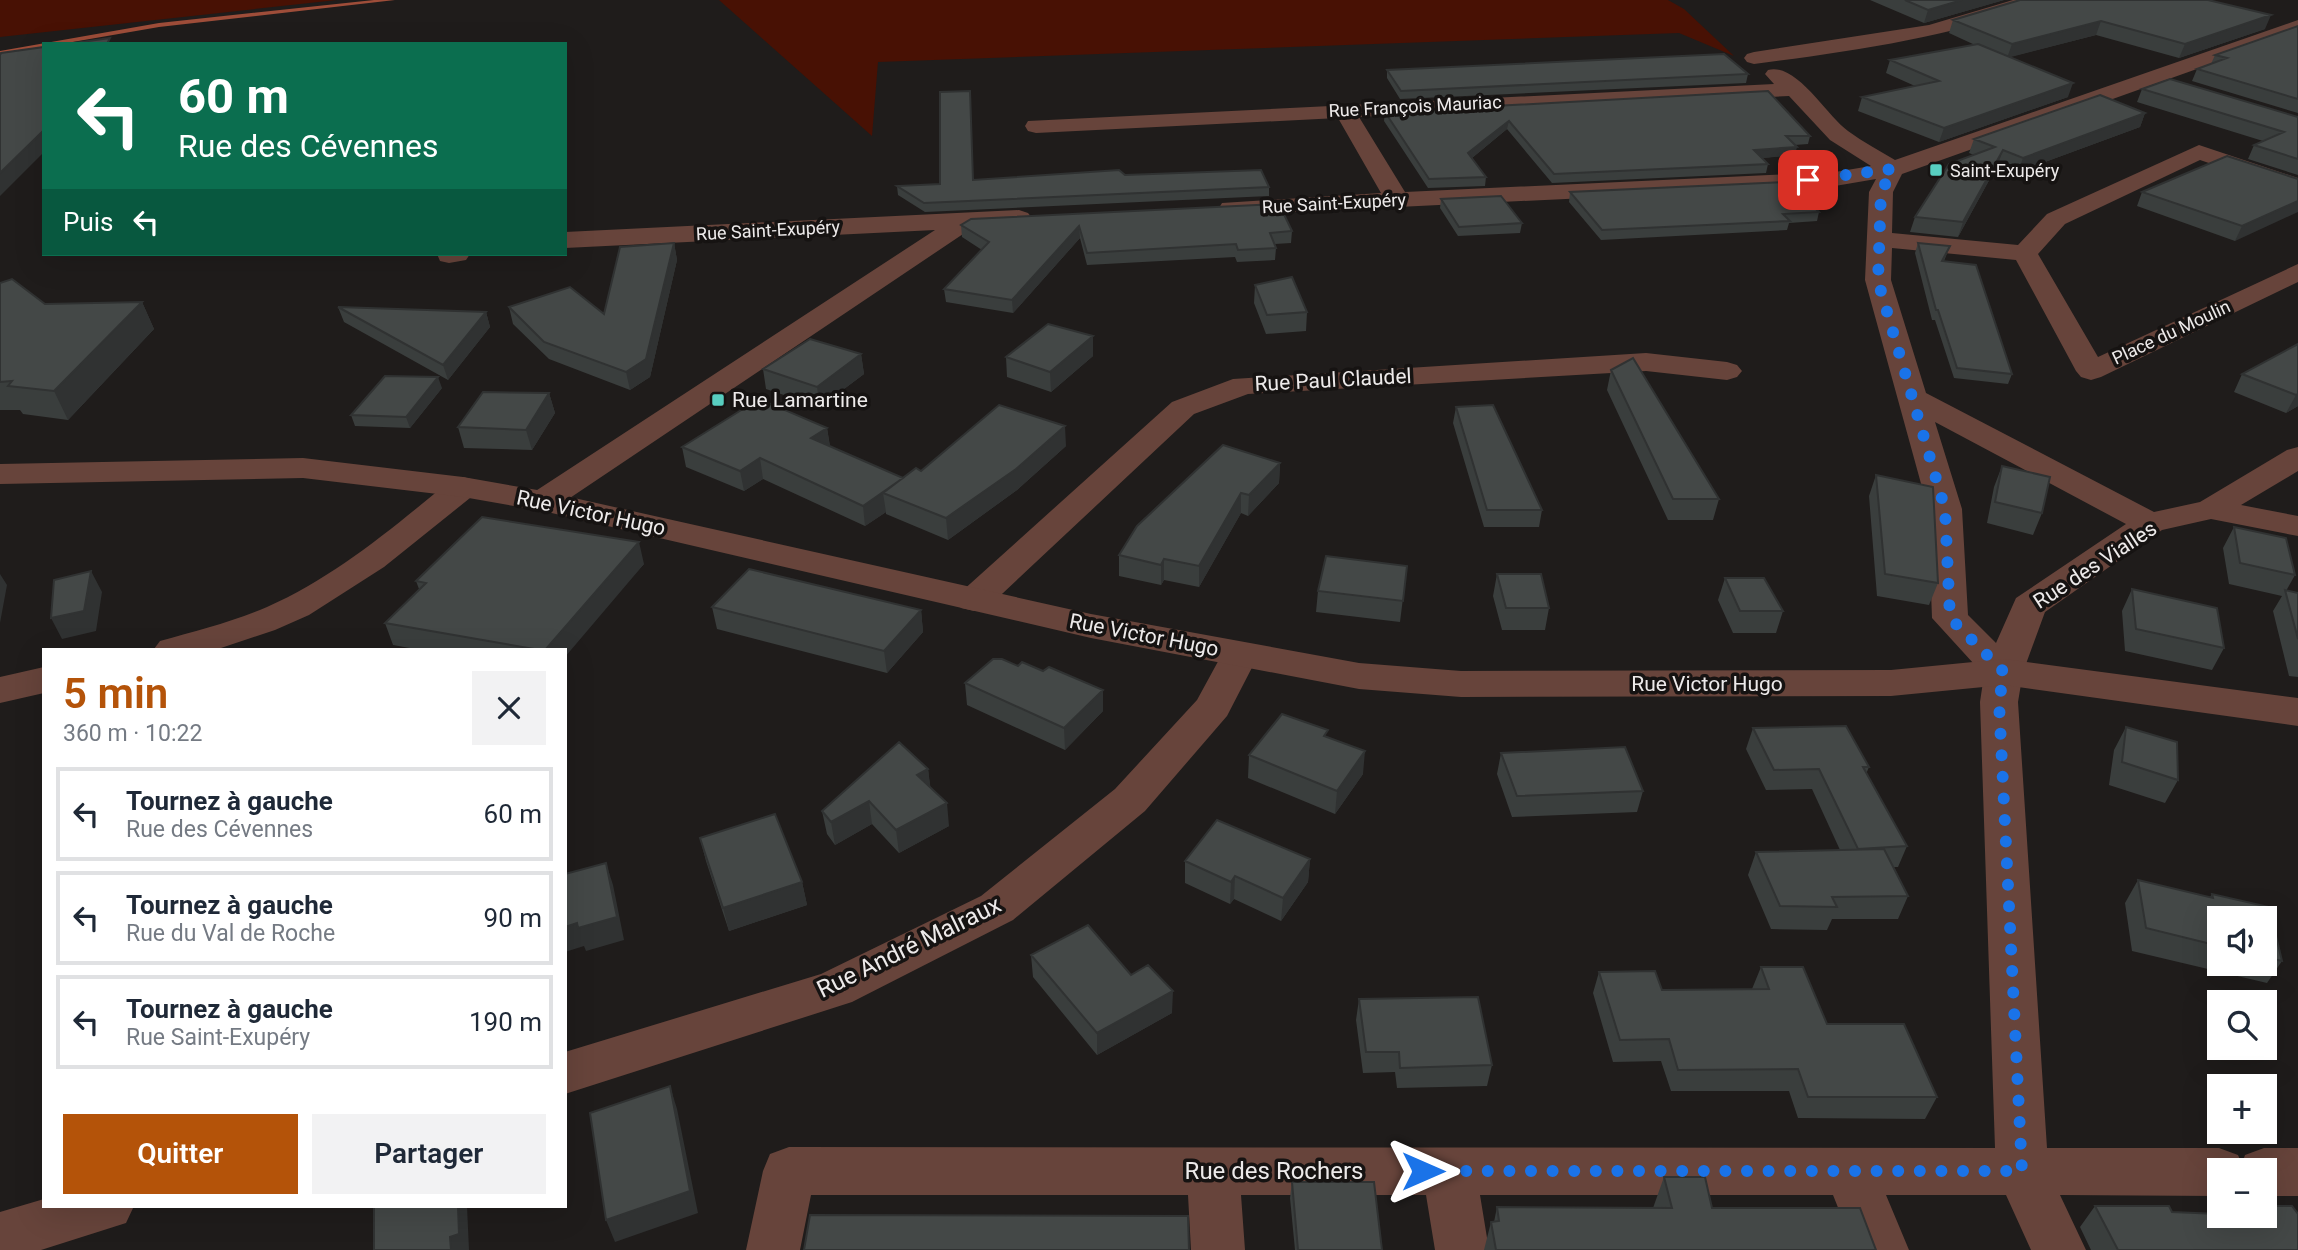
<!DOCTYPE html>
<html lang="fr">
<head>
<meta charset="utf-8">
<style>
  :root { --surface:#fff; --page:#f2f2f3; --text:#1f2937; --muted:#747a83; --line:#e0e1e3; --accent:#b45309 }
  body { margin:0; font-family:Roboto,sans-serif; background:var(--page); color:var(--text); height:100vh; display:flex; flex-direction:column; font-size:26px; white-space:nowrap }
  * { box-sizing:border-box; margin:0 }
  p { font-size:23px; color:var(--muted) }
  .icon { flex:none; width:38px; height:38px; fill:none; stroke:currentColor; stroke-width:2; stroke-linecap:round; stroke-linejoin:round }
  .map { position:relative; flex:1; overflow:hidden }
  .drawer { position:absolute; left:42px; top:648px; width:525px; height:560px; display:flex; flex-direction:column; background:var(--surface); border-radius:0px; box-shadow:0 7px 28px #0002 }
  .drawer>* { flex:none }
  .banner { position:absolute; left:42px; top:42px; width:525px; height:214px; border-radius:0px; box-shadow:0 7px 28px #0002; background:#0b6e4f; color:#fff; overflow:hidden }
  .controls { position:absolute; left:2207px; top:906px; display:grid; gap:14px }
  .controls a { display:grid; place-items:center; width:70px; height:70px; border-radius:0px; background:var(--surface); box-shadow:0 7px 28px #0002; font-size:35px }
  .pin { position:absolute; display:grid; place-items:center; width:60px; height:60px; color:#fff; margin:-30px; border-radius:14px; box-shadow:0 4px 10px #0006 }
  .me { position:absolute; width:77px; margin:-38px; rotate:90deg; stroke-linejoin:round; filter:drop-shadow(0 0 5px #0008) }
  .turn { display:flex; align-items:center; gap:24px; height:147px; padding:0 21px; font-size:32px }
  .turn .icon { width:91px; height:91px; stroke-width:2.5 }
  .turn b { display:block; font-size:49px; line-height:60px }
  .then { display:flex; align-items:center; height:66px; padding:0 21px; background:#0003; gap:14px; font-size:26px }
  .round { display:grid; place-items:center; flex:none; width:74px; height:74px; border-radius:0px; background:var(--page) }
  .summary { display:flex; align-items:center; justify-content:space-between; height:119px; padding:0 21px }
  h1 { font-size:42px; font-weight:600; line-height:52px; color:var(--accent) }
  .button { display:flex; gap:14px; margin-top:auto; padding:14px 21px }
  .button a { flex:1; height:80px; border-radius:0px; background:var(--accent); color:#fff; font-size:28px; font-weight:600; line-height:80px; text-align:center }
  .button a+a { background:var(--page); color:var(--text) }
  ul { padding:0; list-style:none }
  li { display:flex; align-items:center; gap:21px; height:94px; margin:0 14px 10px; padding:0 7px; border:4px solid var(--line); border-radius:0px }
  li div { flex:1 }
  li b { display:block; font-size:26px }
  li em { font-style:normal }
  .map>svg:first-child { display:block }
  .green { fill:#481104 }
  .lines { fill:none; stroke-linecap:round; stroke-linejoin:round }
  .stream { fill:#9e4d39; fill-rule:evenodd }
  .minor { fill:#67443b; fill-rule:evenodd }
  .tertiary { fill:#67443b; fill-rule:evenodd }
  .wall { fill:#3a3e3d; fill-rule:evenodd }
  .shaded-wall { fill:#303232 }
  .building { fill:#444847; stroke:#303232; stroke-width:2 }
  .route { stroke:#1a73e8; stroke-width:12; stroke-dasharray:0 21.6 }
  .poi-dot { fill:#58cec0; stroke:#161312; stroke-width:2.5 }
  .labels { text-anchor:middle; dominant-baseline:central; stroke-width:7; stroke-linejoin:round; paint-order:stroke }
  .far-street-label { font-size:18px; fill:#edeaea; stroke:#161312 }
  .far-poi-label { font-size:18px; fill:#edeaea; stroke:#161312; text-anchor:start }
  .street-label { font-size:21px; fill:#edeaea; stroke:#161312 }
  .poi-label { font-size:21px; fill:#edeaea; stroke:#161312; text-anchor:start }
  .near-street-label { font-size:24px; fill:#edeaea; stroke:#161312 }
</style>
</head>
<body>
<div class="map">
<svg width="2298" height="1250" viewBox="0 0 2298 1250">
  <rect width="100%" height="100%" fill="#1f1c1b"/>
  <path class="green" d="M0,0H337L0,37Z
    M719,0H1668L1684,9L1734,56L1679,33L878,62L872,136Z"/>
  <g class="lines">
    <path class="stream" d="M374,0H395L159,27L61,44H44V47L0,55V51L159,23Z"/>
    <path class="minor" d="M2013,0H2039L2037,4C1945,39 1850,51 1754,64L1747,62L1744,58L1747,54L1754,52L1929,25Z
      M2298,20V33L1902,174L1893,192L1892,233L2018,245L2047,214L2199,145L2298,178V193L2200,160L2065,224L2038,254L2098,357L2298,264V282L2101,377L2091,380L2081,377L2076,371L2016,260L1892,248L1891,280L1926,393L2154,512L2200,502L2287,450L2298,447V471L2241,505L2298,516V536L2211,519L2162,530L2045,612L2023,672L2018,702L2047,1148H2219L2238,1155L2242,1164L2245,1155L2264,1148H2298V1196H2264V1171H2219V1196L2060,1195L2086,1250H2031L2006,1195H1886L1909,1250H1855L1833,1195H1480L1489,1250H1435L1426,1195H1241L1245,1250H1191L1188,1195H811L800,1250H746L763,1171L770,1154L789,1147L1995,1148L1980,702L1984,675L1932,618L1928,509L1865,280L1869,192L1876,179L1835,186L1231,215L1222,213L1219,208L1222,203L1381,193L1338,118L1036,133L1028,131L1025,126L1028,121L1774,84L1765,74L1768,70C1796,62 1827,116 1848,131C1863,142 1880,151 1895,160ZM1789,96L1830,140L1871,166L1835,172L1405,192L1359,117ZM1935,422L2126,524L2016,598L1996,643L1968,615L1962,509Z
      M1019,210L1028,213L1032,218L1028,223L972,228L555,508L543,511L531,508L526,501L531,494L935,230L565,248V232Z
      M437,254H470L466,260L449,263L440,261Z
      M1646,353L1727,362L1737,365L1742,371L1737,377L1727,380L1646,371L1248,394L1194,414L987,608L974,611L961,608L956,600L961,592L1172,402L1233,379Z
      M463,477L475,480L479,487L475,494L384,567L309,615L275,630L218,649H154L160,641C196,631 232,622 267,607C335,577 394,527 451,480Z
      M1240,642L1253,645L1259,654L1227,716L1145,811L1013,920L852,1002L565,1094V1052L821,974L981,896L1115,789L1197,700L1227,645Z
      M44,667V693L0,703V677Z
      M44,1199V1206H134L126,1223L41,1250H0V1212Z"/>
    <path class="tertiary" d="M303,458L463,477L543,491L1091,614L1359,663L1461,671L1891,670L2004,659L2298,698V726L2004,685L1891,696L1461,697L1359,689L1091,638L543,511L463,497L303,478L0,484V464Z"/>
  </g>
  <path class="wall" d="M1870,0H2004L1924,23Z
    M2020,0L2265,29L2179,58L2096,35L2009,57L2068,97L1939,142L1858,111L1862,97L1915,86L1886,73L1890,60L1975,45L1949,33L1953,20Z
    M2298,26V113L2192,81L2197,69L2211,64L2215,55Z
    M1387,70L1748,74L1746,83L1400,99L1387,78Z
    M2142,89L2298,117V175L2248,159L2254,145L2263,141L2137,102Z
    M1385,112L1810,136L1808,144L1795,145V155L1762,158L1768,164L1766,173L1552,183L1507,129L1472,158L1486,177L1485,186L1428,188L1384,121Z
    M2145,113L2140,127L2018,172L1998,164L1958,237L1910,232L1915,217L1974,155L1969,153L1974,139Z
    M1125,175L1269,187V196L925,212L898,195L897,186L940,184L973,180Z
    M2298,179L2235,241L2137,206L2142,192Z
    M1570,192L1819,212L1817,221L1789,223L1787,230L1601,240L1569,202Z
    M1441,199L1522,223L1520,233L1458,236L1440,208Z
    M961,225L1292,231L1291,243L1275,244L1276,248L1275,260L1237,262L1235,257L1087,265L1080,238L1013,313L946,302L944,289L982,250L962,237Z
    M674,243L677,260L650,377L630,390L549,359L513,324L509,307L604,314Z
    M1918,243L1950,246L1944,261L2012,374L2008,384L1954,378L1935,320H1932L1915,253Z
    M0,283L45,304L142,302L154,329L68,420L23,414L20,410H0Z
    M1255,285L1307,312L1306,331L1266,334L1254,303Z
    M338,307L486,312L490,327L448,380L344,322Z
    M1093,336V356L1051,392L1007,377L1006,357Z
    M2298,344V406L2286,413L2234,392L2242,374Z
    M861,354L864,374L820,407L766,389L763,369Z
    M1611,370L1719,499L1713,520H1668L1607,390Z
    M442,388L410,428L355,426L351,415Z
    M549,393L555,413L532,450L464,448L458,427Z
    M1456,407L1542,510L1539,527H1484L1453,423Z
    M827,428L830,446L903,478L921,471L1066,446L1017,490L948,540L886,514V512L865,526L763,479L744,491L686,467L682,447Z
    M1280,463L1279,483L1248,516L1241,513L1199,587L1164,580L1161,585L1119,576V555Z
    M2002,466L2042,513L2033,535L1987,523L1994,487Z
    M1876,475L1938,583L1929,605L1877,596L1869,496Z
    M2234,527L2295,575L2286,591L2298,593V677L2289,676L2273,611L2282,596L2229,584L2223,548Z
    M644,564L565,649H415L393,645L385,623L419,589L416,581Z
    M1407,566L1400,622L1316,612L1318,591Z
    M1497,574L1549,608L1545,630H1502L1493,596Z
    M1725,578L1783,611L1776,633H1733L1718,600Z
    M2132,589L2224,648L2212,670L2125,651L2122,611Z
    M712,607L921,610L923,632L887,673L717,629Z
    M1018,666L1103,711L1065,750L967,705L965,683Z
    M2126,727L2178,780L2165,803L2109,785L2114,750Z
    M1753,728L1869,767L1866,774L1907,846L1898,867H1894L1908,896L1898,919H1832L1827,930L1771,929L1748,875L1756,852L1840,850L1812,789L1766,790L1746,749Z
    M1327,737L1363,774L1335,814L1248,778L1249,755Z
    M1501,753L1643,791L1637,812L1512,817L1497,774Z
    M928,769L930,787L949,826L899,853L872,824L835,845L827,834L822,811Z
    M700,838L802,882L807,905L729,931L706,861Z
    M1310,859L1308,882L1281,921L1234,899L1230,904L1185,883V861Z
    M2138,880L2210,897L2212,894L2269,907L2282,961L2267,983L2132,951L2125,903ZM2219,919H2264V964H2219Z
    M1031,955L1131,975L1172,1013L1097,1055L1033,977Z
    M1761,967L1827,1024L1937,1097L1925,1119L1798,1118L1789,1091H1671L1661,1061L1613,1062L1593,993L1599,972L1662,990L1752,989Z
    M1359,999L1492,1065L1487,1086L1397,1088L1395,1072L1363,1073L1356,1020Z
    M1664,1177L1712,1208L1876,1250H1484L1491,1222H1494L1497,1207L1653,1208Z
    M1292,1182L1382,1250H1295L1290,1198Z
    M2095,1206L2172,1212L2298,1250H2091L2080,1227Z"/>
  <path class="shaded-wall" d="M1962,0H2004L1924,23L1928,10Z
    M2271,15L2265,29L2179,58L2185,44Z
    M2101,21L2096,35L2007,58L2012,44Z
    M2073,83L2068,97L1939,142L1944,128Z
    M2145,113L2140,127L2018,172L2023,158Z
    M1509,121L1507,129L1467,162L1468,153Z
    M44,130V152L0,196V173Z
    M1797,147L1795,155L1752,159L1754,150Z
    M2003,150L1998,164L1958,237L1963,222Z
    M2298,201V212L2235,241L2242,226Z
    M1079,226L1080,238L1013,313L1012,300Z
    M674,243L677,260L650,377L630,390L626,372Z
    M142,302L154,329L68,420L54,391Z
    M486,312L490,327L448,380L443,365Z
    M1093,336V356L1051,392L1050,372Z
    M861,354L864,374L820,407L817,387Z
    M438,377L442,388L410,428L406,417Z
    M549,393L555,413L532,450L526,430Z
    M2298,394V406L2286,413L2296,395Z
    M1065,426L1066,446L1017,490L948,540L946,518Z
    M827,428L830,448L811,438Z
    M760,458L763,479L744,491L740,471Z
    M1280,463L1279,483L1248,516L1249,495Z
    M903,478L883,493L886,512L865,526L863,506Z
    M1241,493V513L1199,587V566Z
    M639,542L644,564L565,657V649H546Z
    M1164,559V580L1161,585V565Z
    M91,571L102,592L96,631L62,639L51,618Z
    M0,574L7,585L0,623Z
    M921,610L923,632L887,673L884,651Z
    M1103,690V711L1065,750L1064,728Z
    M1365,751L1363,774L1335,814L1337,791Z
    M928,769L931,791L917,775Z
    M869,801L872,824L835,845L831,822Z
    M947,803L949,826L899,853L896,830Z
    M1310,859L1308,882L1281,921L1283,898Z
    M606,863L613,885L624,940L586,951L584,946L565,952V927Z
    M1235,876L1234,899L1230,904L1231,882Z
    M802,882L807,905L729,931L723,908Z
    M1173,991L1172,1013L1097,1055V1033Z
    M670,1086L677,1109L698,1213L615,1242L606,1220Z
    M458,1206H467L469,1250H451L450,1237Z"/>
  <path class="building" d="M1905,0H1962L1928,10Z
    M2020,0H2208L2271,15L2185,44L2101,21L2012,44L1953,20Z
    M2298,26V99L2197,69L2227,58L2215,55Z
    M110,38L107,44H67Z
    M1978,44L2073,83L1944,128L1862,97L1939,81L1890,60Z
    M44,47V130L0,173V55L1,53Z
    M1724,54L1748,74L1401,91L1387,70Z
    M2170,79L2298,117V159L2254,145L2284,132L2142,89Z
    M970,91L973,180L1119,170L1125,175L1261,170L1269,187L924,203L897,186L940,184V92Z
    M1768,91L1810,136H1786L1797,147L1754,150L1768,164L1554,174L1509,121L1468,153L1486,177L1429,179L1385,112Z
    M2100,95L2145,113L2023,158L2003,150L1963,222L1915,217L1949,164L1995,147L1974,139Z
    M2227,156L2298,179V201L2242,226L2142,192Z
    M1788,182L1819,212L1783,214L1790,221L1602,230L1570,192Z
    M1501,196L1522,223L1459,227L1441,199Z
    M1279,204L1292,231L1270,233L1276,248L1238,250L1236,244L1087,253L1079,226L1012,300L944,289L989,242L961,225L971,219Z
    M674,243L646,359L626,372L544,342L509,307L570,287L604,314L620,247Z
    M1918,243L1950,246L1942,261L1976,265L2012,374L1957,368L1938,310H1936Z
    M1292,277L1307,312L1267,315L1255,285Z
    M12,279L45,304L142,302L54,391L8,386L12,381L0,382V283Z
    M338,307L486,312L443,365Z
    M1048,324L1093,336L1050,372L1006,357Z
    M810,339L861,354L817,387L763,369Z
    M2298,344V394L2296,395L2242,374Z
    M1633,358L1719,499H1673L1611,370Z
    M385,376L438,377L406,417L351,415Z
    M483,392L549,393L526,430L458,427Z
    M759,399L827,428L811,438L903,478L863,506L760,458L740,471L682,447Z
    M999,405L1065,426L1016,469L946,518L883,493L916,468L921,471Z
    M1493,405L1542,510H1487L1456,407Z
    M1223,445L1280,463L1249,495L1241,493L1199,566L1164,559L1161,565L1119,555L1137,526Z
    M2002,466L2050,477L2042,513L1995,502Z
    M1876,475L1933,487L1938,583L1885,574Z
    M482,517L639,542L546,649H534L385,623L426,583L416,581Z
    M2234,527L2286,538L2295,575L2240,563Z
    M1326,556L1407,566L1403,601L1318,591Z
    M749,569L921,610L884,651L712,607Z
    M91,571L84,611L51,618L54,580Z
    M1497,574H1541L1549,608H1506Z
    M1725,578H1764L1783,611H1740Z
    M2132,589L2217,608L2224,648L2136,629Z
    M2285,590L2298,593V639Z
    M993,659H1002L1018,666L1022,662L1043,671L1049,667L1103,690L1064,728L965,683Z
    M1282,714L1328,730L1324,736L1365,751L1337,791L1249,755Z
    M1846,726L1869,767H1863L1907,846L1858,849L1819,769L1774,770L1753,728Z
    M2126,727L2177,742L2178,780L2122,762Z
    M899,742L928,769L917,775L947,803L896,830L869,801L831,822L822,811Z
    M1625,747L1643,791L1517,796L1501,753Z
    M775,814L802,882L723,908L700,838Z
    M1217,820L1310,859L1283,898L1235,876L1231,882L1185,861Z
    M1884,849L1908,896L1832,897L1837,907L1780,906L1756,852Z
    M606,863L617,917L578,928L577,923L565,927V874Z
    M2138,880L2213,898L2212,894L2269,907L2282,961L2264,957V919H2219V946L2146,928Z
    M1088,925L1131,975L1148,965L1173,991L1097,1033L1031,955Z
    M1761,967H1803L1827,1024H1904L1937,1097H1808L1798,1069L1678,1070L1669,1039L1620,1040L1599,972L1655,971L1662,990L1769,989Z
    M1478,997L1492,1065L1400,1068L1399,1052H1366L1359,999Z
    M670,1086L690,1191L606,1220L590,1113Z
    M1664,1177H1705L1712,1208H1860L1876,1250H1496L1491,1222L1499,1221L1497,1207L1672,1208Z
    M1292,1182H1374L1382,1250H1298Z
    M374,1206H458L459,1234L450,1237L451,1250H374Z
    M2095,1206H2169L2172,1212L2219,1214V1216H2264V1206H2292L2298,1214V1250H2118Z
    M810,1215L1188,1216L1189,1250H804Z"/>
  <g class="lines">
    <path class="route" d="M1423,1171H2022L1999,702L2004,672L1950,618L1945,509L1878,281L1881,192L1893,169L1808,180"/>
  </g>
  <g class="poi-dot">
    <rect x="1929" y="163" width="14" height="14" rx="3.5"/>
    <rect x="711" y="393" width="14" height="14" rx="3.5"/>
  </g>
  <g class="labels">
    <g class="far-street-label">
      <text transform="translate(1415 106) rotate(-3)">Rue François Mauriac</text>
      <text transform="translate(1334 203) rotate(-3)">Rue Saint-Exupéry</text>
      <text transform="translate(768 230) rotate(-3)">Rue Saint-Exupéry</text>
      <text transform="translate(2171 332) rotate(-25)">Place du Moulin</text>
    </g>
    <g class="far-poi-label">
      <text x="1950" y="170">Saint-Exupéry</text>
    </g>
    <g class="street-label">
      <text transform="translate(1333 380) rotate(-3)">Rue Paul Claudel</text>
      <text transform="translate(591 513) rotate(12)">Rue Victor Hugo</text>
      <text transform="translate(2095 565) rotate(-33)">Rue des Vialles</text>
      <text transform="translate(1144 635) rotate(11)">Rue Victor Hugo</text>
      <text x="1707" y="684">Rue Victor Hugo</text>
    </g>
    <g class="poi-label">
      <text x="732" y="400">Rue Lamartine</text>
    </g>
    <g class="near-street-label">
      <text transform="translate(909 947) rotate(-26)">Rue André Malraux</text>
      <text x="1274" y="1171">Rue des Rochers</text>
    </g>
  </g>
</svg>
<div class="controls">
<a><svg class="icon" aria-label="sound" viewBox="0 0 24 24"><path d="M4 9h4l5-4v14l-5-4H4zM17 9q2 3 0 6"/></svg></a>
<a><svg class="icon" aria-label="search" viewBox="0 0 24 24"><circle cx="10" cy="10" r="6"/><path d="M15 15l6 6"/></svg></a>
<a>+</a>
<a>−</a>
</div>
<div class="pin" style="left:1808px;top:180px;background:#d93025"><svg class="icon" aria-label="arrive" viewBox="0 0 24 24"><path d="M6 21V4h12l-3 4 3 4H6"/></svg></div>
<svg class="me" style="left:1423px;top:1171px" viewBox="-20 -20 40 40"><path d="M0-17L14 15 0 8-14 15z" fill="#1a73e8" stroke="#fff" stroke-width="4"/></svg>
<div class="banner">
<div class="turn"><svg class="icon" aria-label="left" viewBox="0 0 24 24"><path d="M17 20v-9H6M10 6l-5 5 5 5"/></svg><div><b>60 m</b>Rue des Cévennes</div></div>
<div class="then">Puis<svg class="icon" aria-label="left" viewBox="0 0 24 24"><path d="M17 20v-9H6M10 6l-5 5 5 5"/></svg></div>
</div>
<section class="drawer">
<div class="summary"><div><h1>5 min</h1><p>360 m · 10:22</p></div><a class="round"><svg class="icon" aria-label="close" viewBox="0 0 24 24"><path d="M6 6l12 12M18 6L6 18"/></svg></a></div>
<ul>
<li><svg class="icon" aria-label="left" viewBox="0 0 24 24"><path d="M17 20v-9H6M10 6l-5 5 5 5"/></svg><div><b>Tournez à gauche</b><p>Rue des Cévennes</p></div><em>60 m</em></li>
<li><svg class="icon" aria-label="left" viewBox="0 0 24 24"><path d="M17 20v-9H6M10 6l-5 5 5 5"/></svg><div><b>Tournez à gauche</b><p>Rue du Val de Roche</p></div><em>90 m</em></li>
<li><svg class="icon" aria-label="left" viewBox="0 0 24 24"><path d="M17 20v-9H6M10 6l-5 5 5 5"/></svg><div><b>Tournez à gauche</b><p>Rue Saint-Exupéry</p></div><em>190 m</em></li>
</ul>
<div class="button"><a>Quitter</a><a>Partager</a></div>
</section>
</div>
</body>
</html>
